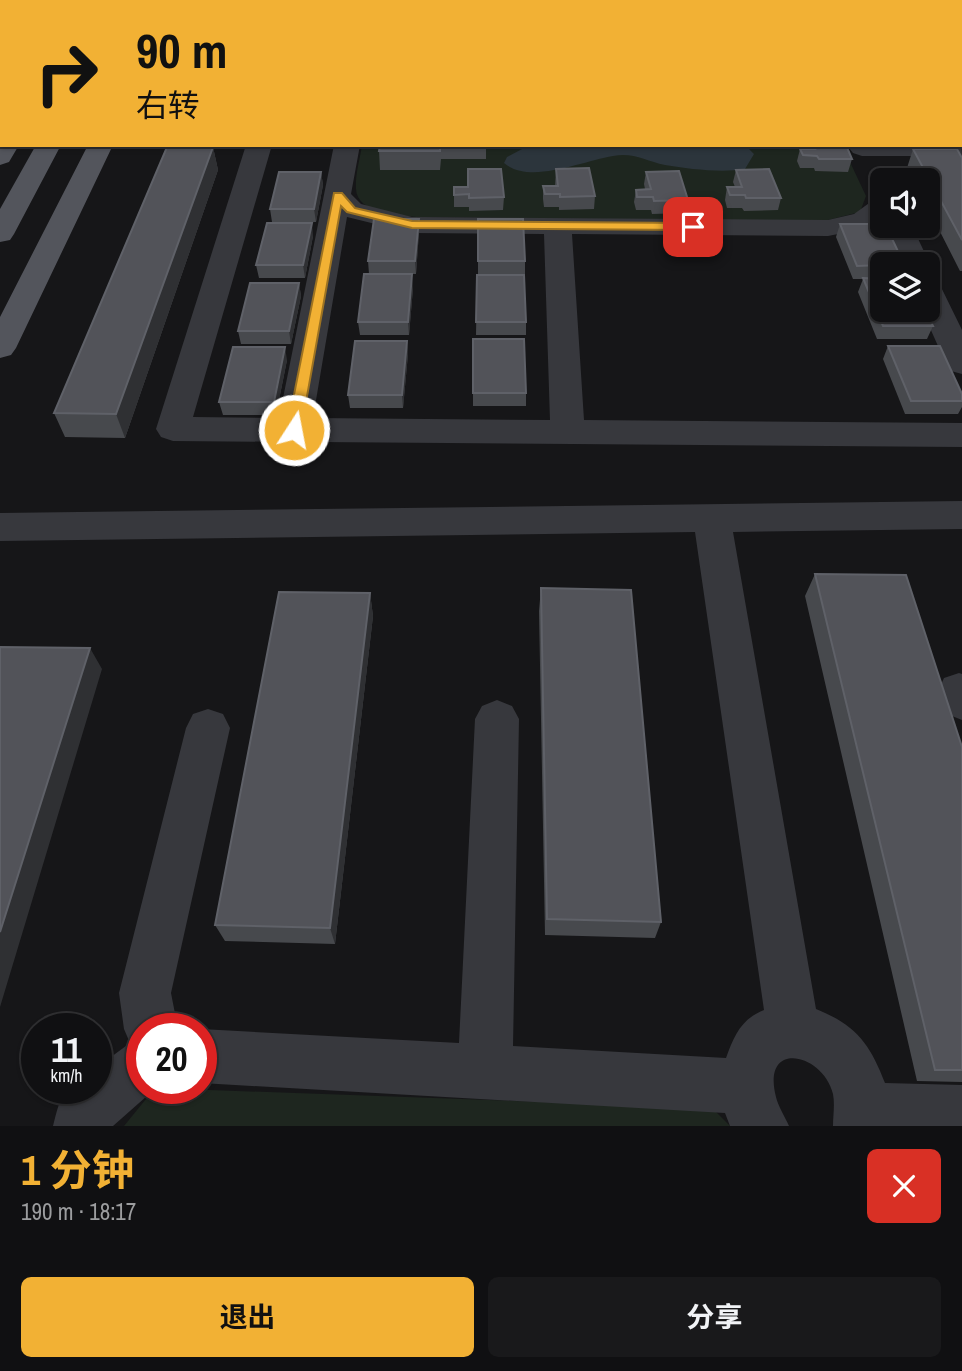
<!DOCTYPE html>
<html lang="zh">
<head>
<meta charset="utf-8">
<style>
  :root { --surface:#101012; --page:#19191b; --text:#f1f3f6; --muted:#9c9d9f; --line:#303032; --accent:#f2b134 }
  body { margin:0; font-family:"Archivo Narrow","Noto Sans SC",sans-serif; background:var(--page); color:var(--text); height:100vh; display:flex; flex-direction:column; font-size:26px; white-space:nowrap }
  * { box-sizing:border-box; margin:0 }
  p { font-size:23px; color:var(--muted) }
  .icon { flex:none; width:38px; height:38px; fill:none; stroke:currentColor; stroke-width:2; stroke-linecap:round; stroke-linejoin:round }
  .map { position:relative; height:1126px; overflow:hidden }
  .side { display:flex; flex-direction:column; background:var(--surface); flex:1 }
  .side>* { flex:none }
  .banner { position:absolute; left:0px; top:0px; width:962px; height:147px; box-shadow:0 2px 5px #0004,0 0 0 2px var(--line); background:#f2b134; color:#111; overflow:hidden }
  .tools { position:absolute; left:870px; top:168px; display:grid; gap:14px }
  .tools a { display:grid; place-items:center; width:70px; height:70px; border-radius:10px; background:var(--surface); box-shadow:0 2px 5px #0004,0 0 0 2px var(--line); font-size:35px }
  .speed { position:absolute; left:21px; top:1013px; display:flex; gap:14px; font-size:35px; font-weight:700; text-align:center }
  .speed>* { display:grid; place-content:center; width:91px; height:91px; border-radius:50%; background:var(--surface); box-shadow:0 2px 5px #0004,0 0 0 2px var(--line); line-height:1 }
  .speed small { font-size:18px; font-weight:400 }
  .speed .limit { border:10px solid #d22; background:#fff; color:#111 }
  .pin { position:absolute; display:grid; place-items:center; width:60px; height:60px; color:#fff; margin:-30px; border-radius:14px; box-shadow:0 4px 10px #0006 }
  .me { position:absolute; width:77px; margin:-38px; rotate:11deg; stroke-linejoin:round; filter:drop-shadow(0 0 5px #0008) }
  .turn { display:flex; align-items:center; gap:24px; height:147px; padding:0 21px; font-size:32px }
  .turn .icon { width:91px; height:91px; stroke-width:2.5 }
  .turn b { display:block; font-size:49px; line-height:60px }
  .round { display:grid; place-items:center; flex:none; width:74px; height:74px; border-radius:10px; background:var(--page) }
  .head { display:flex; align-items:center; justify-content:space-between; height:119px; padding:0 21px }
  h1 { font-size:42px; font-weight:700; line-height:52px; color:var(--accent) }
  .cta { display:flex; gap:14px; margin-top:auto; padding:14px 21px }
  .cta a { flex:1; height:80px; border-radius:10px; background:var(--accent); color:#111; font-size:28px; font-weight:700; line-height:80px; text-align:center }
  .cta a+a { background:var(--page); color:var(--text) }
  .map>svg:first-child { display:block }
  .green { fill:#1e261f }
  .water { fill:#2c353c }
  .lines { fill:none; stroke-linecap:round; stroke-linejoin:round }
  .minor { fill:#37383d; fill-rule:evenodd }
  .major { fill:#53555c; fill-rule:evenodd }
  .wall { fill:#47494d }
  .shaded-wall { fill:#2f3033 }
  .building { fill:#525359; stroke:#5f6168; stroke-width:2 }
  .route { fill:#f2b134; stroke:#9d7322; stroke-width:2 }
</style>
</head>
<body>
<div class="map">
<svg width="962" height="1126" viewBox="0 0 962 1126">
  <rect width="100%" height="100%" fill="#161618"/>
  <path class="green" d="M362,145H842L866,196L860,212L824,221L417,217C400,215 357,214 356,189C355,175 360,159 362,145Z
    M155,1088L712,1108L730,1126H124Z"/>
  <path class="water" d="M522,145H611L623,148L641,145H745L754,154L745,169C721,173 689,169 665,165C646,161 633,152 613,156C582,161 530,185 504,163L507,157L524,148Z"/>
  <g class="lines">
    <path class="minor" d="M293,0H313L292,2Z
      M365,0H385L364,2Z
      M502,0H522V2H502Z
      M784,0H804L805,2H785Z
      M961,140L962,156H862L853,153L849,148L851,145H961Z
      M246,145H272L193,417L279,418L334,145H360L351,194L361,204L412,217L828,220L854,214L872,201L882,199V220L873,227L828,236L572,234L584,420L962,423V447L173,441L161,437L156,429ZM347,217L412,233L544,234L550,420L313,418Z
      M884,226H912L930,264L928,268V264H902Z
      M928,280L939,283L962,330V374L951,371L946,364L922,310H928Z
      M962,501V529L733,532L816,1009C856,1025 870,1044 885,1083L962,1085V1126H833C833,1116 835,1104 833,1094C823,1053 761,1039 776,1097C778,1106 785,1117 789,1126H730L725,1113L201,1083V1029L459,1043L475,719L482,706L497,700L512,706L519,719L513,1046L726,1058C734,1036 741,1019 764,1010L695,532L0,541V513Z
      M959,673L962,674V720L947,714L938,691L944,678Z
      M208,709L223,714L230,728L171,993L178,1029H142V1088H156L113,1126H53C62,1092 61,1088 96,1088V1068L130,1043L124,1029L119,993L186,728L193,714Z"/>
    <path class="major" d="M49,0H69L48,2Z
      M86,0H106L85,2Z
      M120,0H140L119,2Z
      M163,0H183L162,2Z
      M2,79V95H0V80Z
      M0,139L2,145H19L9,162L0,165Z
      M36,145H61L14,234L10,240L0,242V209Z
      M88,145H113L16,348L11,355L0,358V317Z"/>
  </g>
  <path class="wall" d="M525,0H572V2L525,1Z
    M593,0H642V2H608L593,1Z
    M669,0H719V2H683L669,1Z
    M736,0H788L789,2H737Z
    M804,0H858L859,2H805Z
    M874,0H929L930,2H876Z
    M939,0H962V24H961V2H941Z
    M961,46L962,48V131H961Z
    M380,145H486V159H441L440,170H380L379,151Z
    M805,145H846L852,159L848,172L815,171L814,168H800L797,161L800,149H806Z
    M213,147L218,170L125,438L65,437L54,413Z
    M913,149L962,158V271H960L928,208V180H913L907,168Z
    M556,169L595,196L594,209L559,210V207H544L543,199V186H555Z
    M736,170L781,198L778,210L744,211L742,208H727L725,200L727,187H735L733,182Z
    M321,172L323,185L316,222H272L270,209Z
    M646,172L688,200L686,213L652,214L651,210H636L634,202L636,190L645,189L644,184Z
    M454,187L504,197L503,210L469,211V207H454Z
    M478,219L525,261V274H478Z
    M840,224L882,264V310L933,326L927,339H877L858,292L863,279H853L836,237Z
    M419,232L416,274H369L368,261Z
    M313,236L305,278H259L256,265Z
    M477,275L526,322V335H476Z
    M299,283L301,296L291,344H241L238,331Z
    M413,288L409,335H360L358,322Z
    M473,339L526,393V406H473Z
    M407,341L408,354L403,408H350L348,395Z
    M888,346L962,394V407L958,414H905L883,359Z
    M287,360L276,415H223L219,402Z
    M815,574L962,747V1082L917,1081L805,596Z
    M541,588L661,922L655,938L545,935L539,611Z
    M370,593L373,616L335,944L225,941L215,925Z"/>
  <path class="shaded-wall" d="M213,147L218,170L125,438L116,414Z
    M321,172L323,185L316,222L314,209Z
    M419,219V232L416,274L415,261Z
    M312,223L313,236L305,278L303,265Z
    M412,274L413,288L409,335L408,322Z
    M299,283L301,296L291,344L289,331Z
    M407,341L408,354L403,408L402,395Z
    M285,347L287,360L276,415L274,402Z
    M370,593L373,616L335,944L330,928Z
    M90,648L102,669L0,1007V932Z"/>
  <path class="building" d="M233,0H267V2H232Z
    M330,0H361V2H315L329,1Z
    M401,0H432V2H386L401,1Z
    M470,0H501V2H470Z
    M540,0H572V2H540Z
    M610,0H642V2H611Z
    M687,0H719V2H687Z
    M756,0H788L789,2H757Z
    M827,0H858L859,2H828Z
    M897,0H929L930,2H898Z
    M961,46L962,48V61H961Z
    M961,66H962V89H961Z
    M380,145H440V151H379Z
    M813,145H846L852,159H819L817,156L803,155L800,149H815Z
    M167,147H213L116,414L54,413Z
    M913,149H957L962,158V240Z
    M589,168L595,196L560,197V194H545L543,186H558L556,169Z
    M468,169H501L504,197L469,198V194L454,195V187H468Z
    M769,169L781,198H746L745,195H730L727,187H742L736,170Z
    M679,171L688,200L654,201L653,197H637L636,190L651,189L646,172Z
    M279,172H321L314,209H270Z
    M374,219H419L415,261H368Z
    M478,219H523L525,261H478Z
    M267,223H312L303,265H256Z
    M840,224H882V226H886L904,264L857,266Z
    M364,274H412L408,322H358Z
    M477,275H524L526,322H476Z
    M863,278L882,279V310H925L933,326H883Z
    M250,283H299L289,331H238Z
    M473,339H524L526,393H473Z
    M355,341H407L402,395H348Z
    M888,346H940L962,394V401H911Z
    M233,347H285L274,402H219Z
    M815,574L906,575L962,747V1070H935Z
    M541,588L631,590L661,922L547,919Z
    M279,592L370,593L330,928L215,925Z
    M0,647L90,648L0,932Z"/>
  <path class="route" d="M334,193H342L355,208L412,221L693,223L699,227L693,230L412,228L347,212L341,206L301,430L294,435L287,430Z"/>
</svg>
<div class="tools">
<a><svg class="icon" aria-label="sound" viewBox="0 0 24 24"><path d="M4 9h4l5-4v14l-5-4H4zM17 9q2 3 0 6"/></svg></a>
<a><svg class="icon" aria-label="layers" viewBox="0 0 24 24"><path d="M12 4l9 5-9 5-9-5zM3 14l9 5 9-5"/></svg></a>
</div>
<div class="speed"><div>11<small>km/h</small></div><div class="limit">20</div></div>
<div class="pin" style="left:693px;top:227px;background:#d93025"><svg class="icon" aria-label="arrive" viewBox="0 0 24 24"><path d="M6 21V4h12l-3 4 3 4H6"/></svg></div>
<svg class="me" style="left:294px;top:430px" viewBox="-20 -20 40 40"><circle r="17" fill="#f2b134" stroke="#fff" stroke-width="3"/><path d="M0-11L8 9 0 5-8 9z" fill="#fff"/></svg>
<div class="banner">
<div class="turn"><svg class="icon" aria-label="right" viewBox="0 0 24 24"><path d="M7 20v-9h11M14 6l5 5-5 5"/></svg><div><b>90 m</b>右转</div></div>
</div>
</div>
<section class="side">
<div class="head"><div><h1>1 分钟</h1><p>190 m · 18:17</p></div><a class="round" style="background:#d93025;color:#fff"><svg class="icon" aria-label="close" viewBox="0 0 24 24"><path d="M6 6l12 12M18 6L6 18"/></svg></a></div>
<div class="cta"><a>退出</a><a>分享</a></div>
</section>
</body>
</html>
